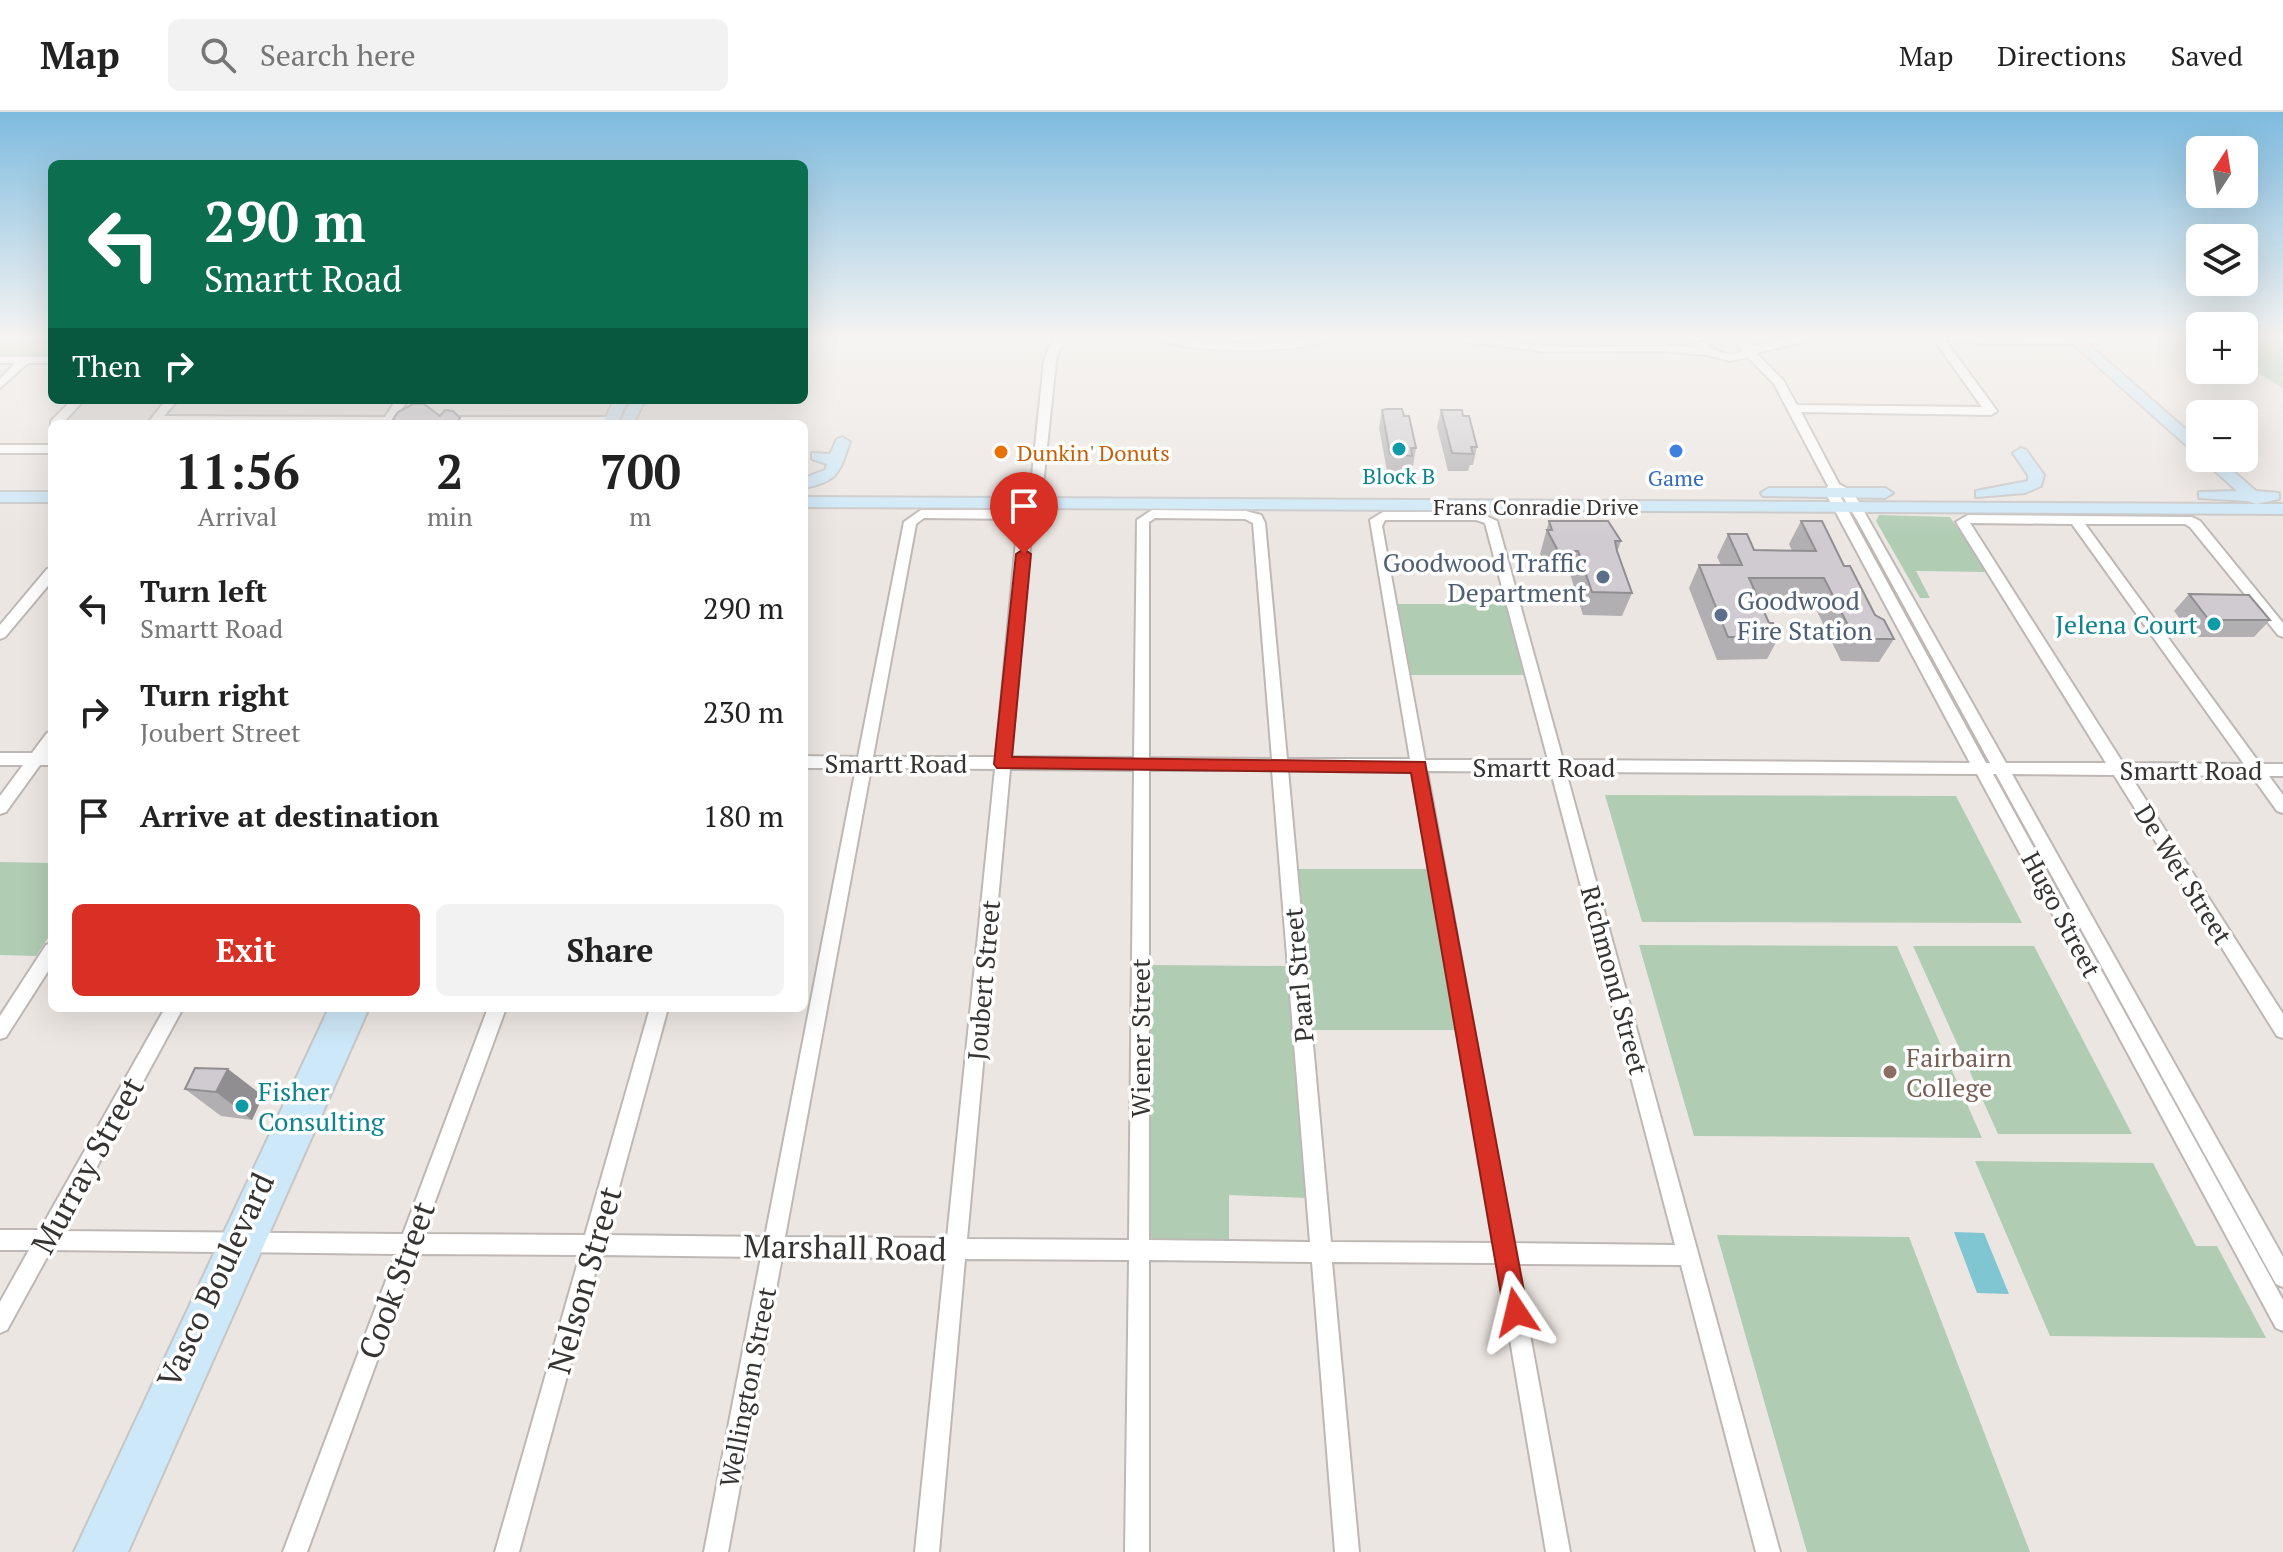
<!DOCTYPE html>
<html lang="en">
<head>
<meta charset="utf-8">
<style>
  :root { --surface:#fff; --page:#f2f2f2; --text:#222; --muted:#767676; --line:#e0e0e0; --accent:#d93025 }
  body { margin:0; font-family:"PT Serif",serif; background:var(--page); color:var(--text); height:100vh; display:flex; flex-direction:column; font-size:30px; white-space:nowrap }
  * { box-sizing:border-box; margin:0 }
  p { font-size:26px; color:var(--muted) }
  .icon { flex:none; width:44px; height:44px; fill:none; stroke:currentColor; stroke-width:2; stroke-linecap:round; stroke-linejoin:round }
  .map { position:relative; flex:1; overflow:hidden }
  .sheet { position:absolute; left:48px; top:308px; width:760px; height:592px; display:flex; flex-direction:column; background:var(--surface); border-radius:12px; box-shadow:0 8px 32px #0002 }
  .sheet>* { flex:none }
  .top-card { position:absolute; left:48px; top:48px; width:760px; height:244px; border-radius:12px; box-shadow:0 8px 32px #0002; background:#0b6e4f; color:#fff; overflow:hidden }
  .needle { width:52px; rotate:12deg }
  .buttons { position:absolute; left:2186px; top:24px; display:grid; gap:16px }
  .buttons a { display:grid; place-items:center; width:72px; height:72px; border-radius:12px; background:var(--surface); box-shadow:0 8px 32px #0002; font-size:40px }
  .pin { position:absolute; display:grid; place-items:center; width:68px; height:68px; color:#fff; margin:-82px -34px; border-radius:50% 50% 50% 0; rotate:-45deg; box-shadow:0 0 8px #0007 }
  .pin .icon { rotate:45deg }
  .me { position:absolute; width:88px; margin:-44px; rotate:350deg; stroke-linejoin:round; filter:drop-shadow(0 0 6px #0008) }
  .turn { display:flex; align-items:center; gap:28px; height:168px; padding:0 24px; font-size:36px }
  .turn .icon { width:104px; height:104px; stroke-width:2.5 }
  .turn b { display:block; font-size:56px; line-height:68px }
  .then { display:flex; align-items:center; height:76px; padding:0 24px; background:#0003; gap:16px; font-size:30px }
  .eta { display:flex; justify-content:space-evenly; align-items:center; height:136px; text-align:center }
  .eta b { font-size:48px; font-weight:700; line-height:56px }
  .primary-button { display:flex; gap:16px; margin-top:auto; padding:16px 24px }
  .primary-button a { flex:1; height:92px; border-radius:12px; background:var(--accent); color:#fff; font-size:32px; font-weight:700; line-height:92px; text-align:center }
  .primary-button a+a { background:var(--page); color:var(--text) }
  ul { padding:0; list-style:none }
  li { display:flex; align-items:center; gap:24px; height:104px; padding:0 24px }
  li div { flex:1 }
  li b { display:block; font-size:30px }
  li em { font-style:normal }
  header { display:flex; align-items:center; gap:48px; box-sizing:border-box; height:112px; padding:0 40px; background:var(--surface); border-bottom:2px solid var(--line) }
  header strong { font-size:38px }
  nav { display:flex; gap:44px; margin-inline-start:auto; font-size:28px }
  .search { width:560px; height:72px; background:var(--page); display:flex; align-items:center; gap:20px; box-sizing:border-box; padding:0 28px; border-radius:12px; color:var(--muted); font-size:30px }
  .map>svg:first-child { display:block }
  .green { fill:#b0ccb3 }
  .water { fill:#80c6d2 }
  .lines { fill:none; stroke-linecap:round; stroke-linejoin:round }
  .minor-casing { stroke:#bdb8b5; stroke-width:4 }
  .major-casing { stroke:#c7c6c6; stroke-width:4 }
  .minor { fill:#fff; fill-rule:evenodd }
  .major { fill:#cde8f8; fill-rule:evenodd }
  .wall { fill:#b2afb3 }
  .shaded-wall { fill:#918e92 }
  .building { fill:#cfcbd0; stroke:#918e92; stroke-width:2 }
  .route { fill:#d93025; stroke:#8d1f18; stroke-width:2 }
  .culture-dot { fill:#0f9aa8; stroke:#fff; stroke-width:3 }
  .shop-dot { fill:#3f7fe0; stroke:#fff; stroke-width:3 }
  .food-dot { fill:#e8710a; stroke:#fff; stroke-width:3 }
  .service-dot { fill:#5c6f8a; stroke:#fff; stroke-width:3 }
  .education-dot { fill:#8d6e63; stroke:#fff; stroke-width:3 }
  .labels { text-anchor:middle; dominant-baseline:central; stroke-width:7; stroke-linejoin:round; paint-order:stroke }
  .far-food-label { font-size:22px; fill:#c56008; stroke:#fff; text-anchor:start }
  .far-culture-label { font-size:22px; fill:#0d838f; stroke:#fff }
  .far-shop-label { font-size:22px; fill:#366cbe; stroke:#fff }
  .far-street-label { font-size:22px; fill:#363433; stroke:#fff }
  .service-label { font-size:26px; fill:#4e5e75; stroke:#fff; text-anchor:end }
  .culture-label { font-size:26px; fill:#0d838f; stroke:#fff; text-anchor:end }
  .street-label { font-size:26px; fill:#363433; stroke:#fff }
  .education-label { font-size:26px; fill:#785e54; stroke:#fff; text-anchor:start }
  .near-street-label { font-size:32px; fill:#363433; stroke:#fff }
</style>
</head>
<body>
<header>
<strong>Map</strong>
<div class="search"><svg class="icon" aria-label="search" viewBox="0 0 24 24"><circle cx="10" cy="10" r="6"/><path d="M15 15l6 6"/></svg>Search here</div>
<nav><a>Map</a><a>Directions</a><a>Saved</a></nav>
</header>
<div class="map">
<svg width="2283" height="1440" viewBox="0 0 2283 1440">
  <rect width="100%" height="100%" fill="#ece6e2"/>
  <path class="green" d="M0,225H52V246H0Z
    M2244,225H2283V276L2244,253Z
    M1879,403L1950,405L1987,460L1916,459L1930,486H1920L1876,409Z
    M1398,492H1506L1525,563H1411Z
    M1605,683L1956,684L2022,811L1642,810Z
    M0,750L52,751V820L36,844L0,843Z
    M1298,757H1428L1456,918H1313Z
    M1639,833L1897,834L1982,1026L1694,1024Z
    M1913,834H2034L2132,1022H1998Z
    M1150,853L1288,854L1307,1086L1229,1083V1128L1153,1127L1149,1124Z
    M1975,1049L2153,1051L2196,1134H2217L2266,1226L2050,1224Z
    M1717,1123L1909,1125L2030,1440H1807Z"/>
  <path class="water" d="M1954,1120L1984,1121L2009,1182L1977,1181Z"/>
  <g class="lines">
    <g class="minor-casing">
      <path id="minor" d="M1059,225H1071L1060,236L1056,249L1041,392L1035,396L1029,392L1044,249L1049,235Z
        M1156,225L1246,232L1337,225C1308,243 1186,243 1156,225Z
        M1455,225C1486,223 1515,232 1547,234C1597,237 1647,232 1698,236L1695,233L1701,230C1716,237 1726,248 1743,239L1733,225H1744L1754,234L1792,225L2099,226V230L2095,231L1988,232L1945,228L1997,299L1991,303L1801,300L1839,372L1853,380L2006,651H2106L1956,410L1968,403L2192,405L2200,409L2283,511V525L2278,523L2190,415L2185,412H2085L2260,652H2283V664H2269L2283,683V701L2277,699L2252,664L2130,663L2283,902V926L2277,924L2114,663L2012,662L2283,1145V1175L2276,1172L1996,662H1993L2283,1188V1219L2276,1216L1977,662L1566,660L1780,1440H1756L1681,1153L1517,1152L1570,1440H1546L1497,1151L1332,1150L1359,1440H1335L1312,1150L1149,1148V1440H1125L1129,1148L965,1147L939,1440H915L945,1146L782,1145L728,1440H704L761,1145L600,1143L519,1440H495L580,1143L416,1142L307,1440H283L396,1142L51,1138L7,1218L0,1221V1190L29,1138H0V1118H40L165,896H183L62,1119L403,1122L488,896H506L423,1122L585,1123L650,896H668L606,1123L765,1125L856,656H804V644L858,645L904,410L921,398H1015L1030,405L1032,412L1011,645L1134,646L1137,408L1152,398L1246,399L1261,403L1265,411L1287,647H1410L1370,408L1383,400H1477L1497,409L1563,648L1970,651L1825,380L1828,374L1774,272L1748,245L1730,249L1707,243L1660,239L1547,240L1481,231L1475,233ZM1811,228H1934L1982,295L1797,293L1783,268L1756,241ZM1838,380L1842,383L1857,408L1990,651H1986ZM924,406L1018,407L996,645H873L916,412ZM1155,406L1245,407L1253,411L1272,647L1149,646V410ZM1385,408H1476L1485,411L1548,648H1425L1382,414ZM1970,411L2072,412L2244,652L2123,651ZM871,656L995,657L947,1126L785,1125ZM1010,657L1134,658L1129,1128L967,1127ZM1149,658H1272L1310,1130L1149,1128ZM1288,658L1412,659L1493,1131L1331,1130ZM1427,659L1551,660L1675,1133L1513,1131Z
        M1679,225H1707C1697,231 1675,235 1665,229Z
        M0,245H52V251H28L0,276V267L15,251H0Z
        M72,288H84L62,312H52L51,315V309Z
        M166,288H178L164,304L385,305L396,288H408L396,305H413L419,309L415,312H147Z
        M440,305H611L617,309L613,312H436V306Z
        M0,333H52V341H0Z
        M52,456V469L5,525L0,527V513L47,457Z
        M52,619V636L48,641H52V653H40L6,700L0,702V684L23,653H0V641H32L47,621Z
        M52,831V853L6,925L0,927V904L46,833Z"/>
    </g>
    <g class="major-casing">
      <path id="major" d="M2065,225H2080L2200,330V343L2195,341Z
        M614,288H628L617,312H603Z
        M631,288H645L633,312H619Z
        M842,325L850,330C839,361 839,369 804,376V366L825,358L827,352L812,347V341L830,342L837,327Z
        M2021,336L2026,338L2044,363L2041,374L2025,381L1976,385V379L2028,369V363L2013,341Z
        M2201,346H2218L2256,379L2279,381V387L2256,392H2283V402L804,395V385L2256,392L2248,389L2199,386V380L2237,379Z
        M1769,376H1885L1893,381L1885,386L1763,384L1761,381Z
        M0,380H52V390H0Z
        M329,896H369L128,1440H74Z"/>
    </g>
    <use href="#minor" class="minor"/>
    <use href="#major" class="major"/>
  </g>
  <path class="wall" d="M1382,298L1416,336L1413,354L1410,353L1409,361L1387,359L1379,316Z
    M1441,298L1477,335L1473,353H1470L1468,359H1448L1437,315Z
    M1549,409L1621,429L1617,440L1632,481L1622,504L1583,503L1570,462H1551L1540,442Z
    M1801,409L1844,454L1875,503L1894,527L1879,550L1841,549L1812,489H1759L1769,511L1779,525L1767,547L1717,548L1689,476L1699,453H1721L1717,445L1728,422L1754,438L1792,439L1789,432Z
    M2189,482L2270,508L2254,525H2194L2174,499Z
    M185,977L263,984L252,1008L221,1004Z"/>
  <path class="shaded-wall" d="M228,957L263,984L252,1008L216,980Z"/>
  <path class="building" d="M413,292H424L440,304L445,298L453,299L460,306L456,312H390L398,300Z
    M1387,297H1402L1404,304H1409L1416,336H1411L1412,344L1390,342L1382,298Z
    M1441,298H1462L1463,304H1469L1477,335H1471L1473,342L1452,341Z
    M1549,409H1608L1621,429H1615L1617,439L1632,481L1592,480L1578,439H1558L1547,418H1552Z
    M1801,409H1822L1844,454H1850L1875,503L1884,508L1894,527H1855L1824,466H1749L1769,511H1773L1779,525H1728L1699,453H1742L1728,422H1747L1754,438L1816,439Z
    M2189,482L2249,483L2270,508H2209Z
    M195,956L228,957L216,980L185,977Z"/>
  <linearGradient id="sky" x2="0" y2="1"><stop stop-color="#7ebbdf"/><stop offset="0.53" stop-color="#f6f4f2"/><stop offset="1" stop-color="#f6f4f2" stop-opacity="0"/></linearGradient>
  <rect width="2283" height="426" fill="url(#sky)"/>
  <path class="route" d="M1024,437L1031,442L1012,645L1425,650L1528,1200L1525,1208L1516,1211L1508,1208L1504,1200L1411,661L997,656L994,652L1016,442Z"/>
  <g class="culture-dot">
    <circle cx="1399" cy="337" r="8"/>
    <circle cx="2214" cy="512" r="8"/>
    <circle cx="242" cy="994" r="8"/>
  </g>
  <circle class="shop-dot" cx="1676" cy="339" r="8"/>
  <circle class="food-dot" cx="1001" cy="340" r="8"/>
  <g class="service-dot">
    <circle cx="1603" cy="465" r="8"/>
    <circle cx="1721" cy="503" r="8"/>
  </g>
  <circle class="education-dot" cx="1890" cy="960" r="8"/>
  <g class="labels">
    <g class="far-food-label">
      <text x="1017" y="340">Dunkin' Donuts</text>
    </g>
    <g class="far-culture-label">
      <text x="1399" y="363">Block B</text>
    </g>
    <g class="far-shop-label">
      <text x="1676" y="365">Game</text>
    </g>
    <g class="far-street-label">
      <text x="1536" y="394">Frans Conradie Drive</text>
    </g>
    <g class="service-label">
      <text x="1587" y="450">Goodwood Traffic<tspan x="1587" dy="30">Department</tspan></text>
      <text x="1737" y="488" text-anchor="start">Goodwood<tspan x="1737" dy="30">Fire Station</tspan></text>
    </g>
    <g class="culture-label">
      <text x="2198" y="512">Jelena Court</text>
      <text x="258" y="979" text-anchor="start">Fisher<tspan x="258" dy="30">Consulting</tspan></text>
    </g>
    <g class="street-label">
      <text x="896" y="651">Smartt Road</text>
      <text x="1544" y="655">Smartt Road</text>
      <text x="2191" y="658">Smartt Road</text>
      <text transform="translate(2184 762) rotate(58)">De Wet Street</text>
      <text transform="translate(2062 802) rotate(62)">Hugo Street</text>
      <text transform="translate(1298 863) rotate(-95)">Paarl Street</text>
      <text transform="translate(983 868) rotate(-85)">Joubert Street</text>
      <text transform="translate(1615 868) rotate(75)">Richmond Street</text>
      <text transform="translate(1140 926) rotate(-90)">Wiener Street</text>
      <text transform="translate(747 1275) rotate(-79)">Wellington Street</text>
    </g>
    <g class="education-label">
      <text x="1906" y="945">Fairbairn<tspan x="1906" dy="30">College</tspan></text>
    </g>
    <g class="near-street-label">
      <text transform="translate(87 1053) rotate(-61)">Murray Street</text>
      <text transform="translate(845 1135) rotate(1)">Marshall Road</text>
      <text transform="translate(215 1168) rotate(-65)">Vasco Boulevard</text>
      <text transform="translate(396 1168) rotate(-70)">Cook Street</text>
      <text transform="translate(584 1168) rotate(-74)">Nelson Street</text>
    </g>
  </g>
</svg>
<div class="buttons">
<a><svg class="needle" viewBox="-14 -14 28 28"><path d="M0-13l5 13h-10z" fill="#e53935"/><path d="M0 13l5-13h-10z" fill="#767676"/></svg></a>
<a><svg class="icon" aria-label="layers" viewBox="0 0 24 24"><path d="M12 4l9 5-9 5-9-5zM3 14l9 5 9-5"/></svg></a>
<a>+</a>
<a>−</a>
</div>
<div class="pin" style="left:1024px;top:442px;background:#d93025"><svg class="icon" aria-label="arrive" viewBox="0 0 24 24"><path d="M6 21V4h12l-3 4 3 4H6"/></svg></div>
<svg class="me" style="left:1516px;top:1200px" viewBox="-20 -20 40 40"><path d="M0-17L14 15 0 8-14 15z" fill="#d93025" stroke="#fff" stroke-width="4"/></svg>
<div class="top-card">
<div class="turn"><svg class="icon" aria-label="left" viewBox="0 0 24 24"><path d="M17 20v-9H6M10 6l-5 5 5 5"/></svg><div><b>290 m</b>Smartt Road</div></div>
<div class="then">Then<svg class="icon" aria-label="right" viewBox="0 0 24 24"><path d="M7 20v-9h11M14 6l5 5-5 5"/></svg></div>
</div>
<section class="sheet">
<div class="eta">
<div><b>11:56</b><p>Arrival</p></div>
<div><b>2</b><p>min</p></div>
<div><b>700</b><p>m</p></div>
</div>
<ul>
<li><svg class="icon" aria-label="left" viewBox="0 0 24 24"><path d="M17 20v-9H6M10 6l-5 5 5 5"/></svg><div><b>Turn left</b><p>Smartt Road</p></div><em>290 m</em></li>
<li><svg class="icon" aria-label="right" viewBox="0 0 24 24"><path d="M7 20v-9h11M14 6l5 5-5 5"/></svg><div><b>Turn right</b><p>Joubert Street</p></div><em>230 m</em></li>
<li><svg class="icon" aria-label="arrive" viewBox="0 0 24 24"><path d="M6 21V4h12l-3 4 3 4H6"/></svg><div><b>Arrive at destination</b></div><em>180 m</em></li>
</ul>
<div class="primary-button"><a>Exit</a><a>Share</a></div>
</section>
</div>
</body>
</html>
